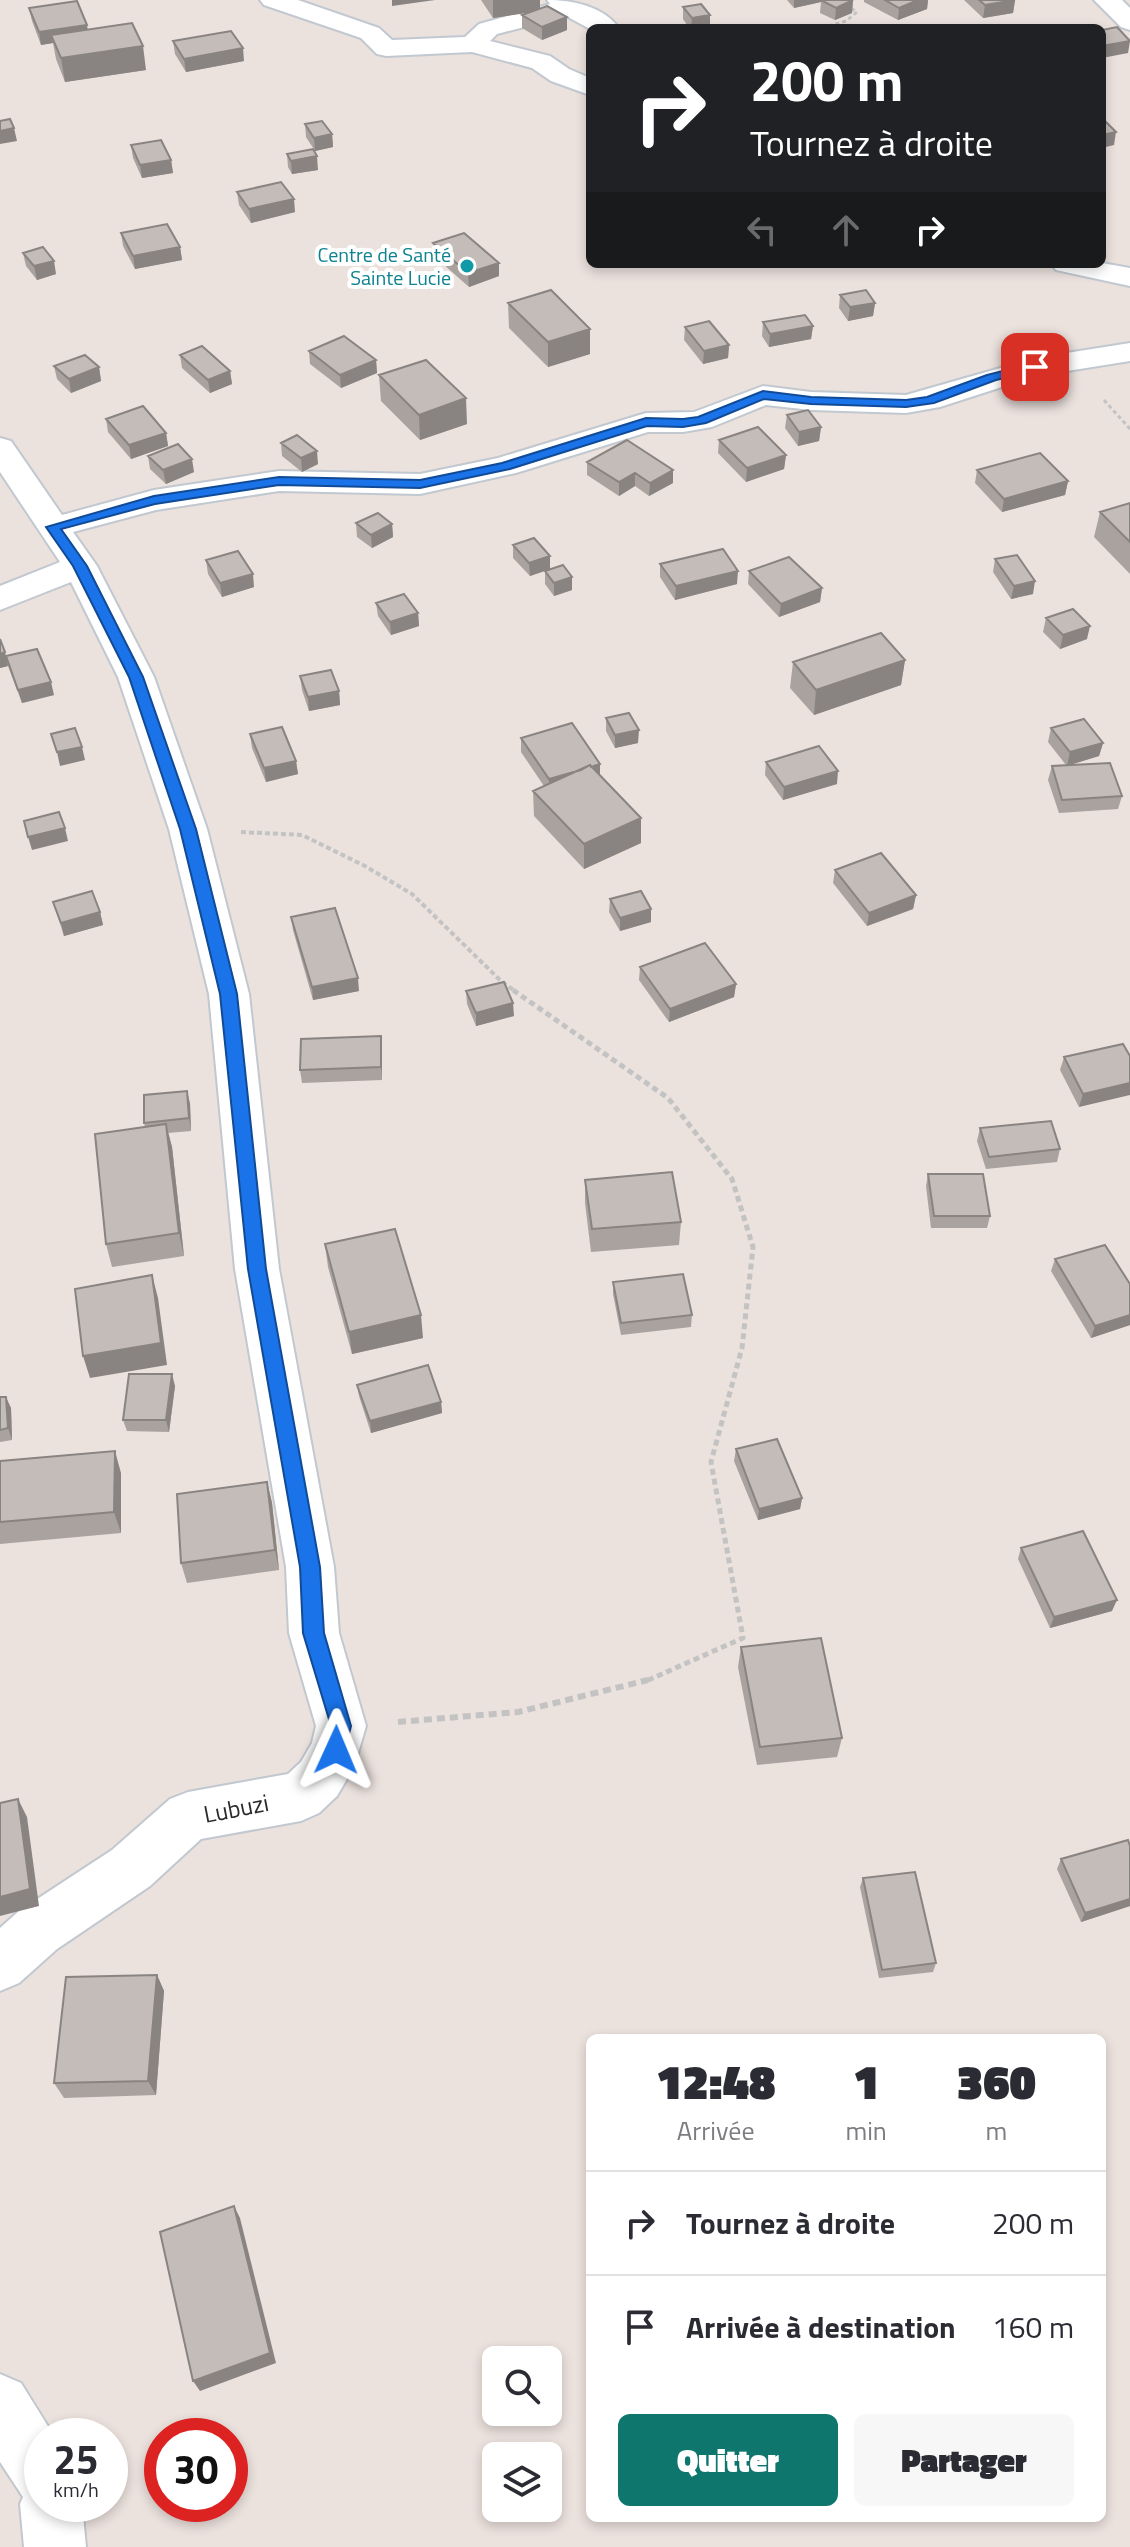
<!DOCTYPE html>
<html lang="fr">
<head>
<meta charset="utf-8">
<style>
  :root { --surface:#fff; --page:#f7f7f7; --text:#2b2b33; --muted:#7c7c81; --line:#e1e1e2; --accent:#0f766e }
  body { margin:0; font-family:"Titillium Web",sans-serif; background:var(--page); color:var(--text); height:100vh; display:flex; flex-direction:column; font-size:30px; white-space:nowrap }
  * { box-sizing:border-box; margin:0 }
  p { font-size:26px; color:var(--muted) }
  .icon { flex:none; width:44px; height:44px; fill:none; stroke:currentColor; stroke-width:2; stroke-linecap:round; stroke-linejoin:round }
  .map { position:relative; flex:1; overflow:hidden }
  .sheet { position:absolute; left:586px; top:2034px; width:520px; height:488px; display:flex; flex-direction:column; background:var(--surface); border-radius:12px; box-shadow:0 4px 12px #0003 }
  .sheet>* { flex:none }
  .guide { position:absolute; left:586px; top:24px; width:520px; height:244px; border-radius:12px; box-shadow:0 4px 12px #0003; background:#202124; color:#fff; overflow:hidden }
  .buttons { position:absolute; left:482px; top:2346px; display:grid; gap:16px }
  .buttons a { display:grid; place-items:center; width:80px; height:80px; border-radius:12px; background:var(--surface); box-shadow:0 4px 12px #0003; font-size:40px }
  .speed { position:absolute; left:24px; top:2418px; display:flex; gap:16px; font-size:40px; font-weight:700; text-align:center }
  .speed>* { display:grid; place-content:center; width:104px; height:104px; border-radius:50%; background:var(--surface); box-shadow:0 4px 12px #0003; line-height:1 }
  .speed small { font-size:20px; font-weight:400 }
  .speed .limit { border:12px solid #d22; background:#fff; color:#111 }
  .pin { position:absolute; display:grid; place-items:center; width:68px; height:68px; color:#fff; margin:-34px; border-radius:16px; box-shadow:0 4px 12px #0006 }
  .me { position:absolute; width:88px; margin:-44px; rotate:1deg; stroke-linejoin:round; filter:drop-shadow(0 0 6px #0008) }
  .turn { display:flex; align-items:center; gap:28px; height:168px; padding:0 32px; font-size:36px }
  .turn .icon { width:104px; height:104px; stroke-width:2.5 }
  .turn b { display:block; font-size:56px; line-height:68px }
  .lanes { display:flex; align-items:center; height:76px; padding:0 32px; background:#0003; justify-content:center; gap:40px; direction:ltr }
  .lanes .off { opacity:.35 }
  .eta { display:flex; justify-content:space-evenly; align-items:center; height:136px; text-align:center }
  .eta b { font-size:48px; font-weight:800; line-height:56px }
  .action { display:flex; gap:16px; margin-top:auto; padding:16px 32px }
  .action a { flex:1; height:92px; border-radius:12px; background:var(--accent); color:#fff; font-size:32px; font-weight:800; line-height:92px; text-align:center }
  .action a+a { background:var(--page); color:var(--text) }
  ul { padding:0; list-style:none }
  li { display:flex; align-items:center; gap:24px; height:104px; padding:0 32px; border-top:2px solid var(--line) }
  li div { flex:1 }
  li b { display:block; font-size:30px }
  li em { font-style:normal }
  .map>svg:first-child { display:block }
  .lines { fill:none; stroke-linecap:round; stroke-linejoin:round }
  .minor-casing { stroke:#c1c8d0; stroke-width:4 }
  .path-far3 { stroke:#c3c3c3; stroke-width:3; stroke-dasharray:4 3; stroke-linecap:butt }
  .path-far2 { stroke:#c3c3c3; stroke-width:4; stroke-dasharray:5 3; stroke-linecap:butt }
  .path-far1 { stroke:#c3c3c3; stroke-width:5; stroke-dasharray:6 4; stroke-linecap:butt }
  .path { stroke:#c3c3c3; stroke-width:6; stroke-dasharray:8 5; stroke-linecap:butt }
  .minor { fill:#fff; fill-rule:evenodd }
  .wall { fill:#a9a29e }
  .shaded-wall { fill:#898481 }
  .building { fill:#c4bcb8; stroke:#898481; stroke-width:2 }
  .route { fill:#1a73e8; stroke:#114b97; stroke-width:2 }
  .culture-dot { fill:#0f9aa8; stroke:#fff; stroke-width:3 }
  .labels { text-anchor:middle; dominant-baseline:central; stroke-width:8; stroke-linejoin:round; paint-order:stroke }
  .far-culture-label { font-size:20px; fill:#0d838f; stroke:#fff; text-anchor:end }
  .street-label { font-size:24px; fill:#2a2a2a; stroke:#fff }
</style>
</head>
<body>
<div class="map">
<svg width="1130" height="2547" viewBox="0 0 1130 2547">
  <rect width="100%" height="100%" fill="#ebe1dd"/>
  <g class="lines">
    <g class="minor-casing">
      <path id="minor" d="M260,0H298L379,28L392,40L465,37L479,24L550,4L547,0C572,0 603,6 619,28L590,29L566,16L497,34L490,41L550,56L569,69L590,78V95L551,81L532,68L472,52L386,56L377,54L361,38L264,5Z
        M1094,0H1122L1130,8V30L1121,27Z
        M1102,263L1130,268V286L1056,270L1051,264Z
        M1130,343V361L1036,376L940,407L906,413L811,410L766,405L712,427L683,432H648L516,473L420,494L279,491L156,510L73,532L97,566L154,677L207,829L249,994L279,1269L334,1567L339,1633L366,1726L354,1767L337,1796L319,1813L301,1821L201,1839L150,1886L57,1949L19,1983L0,1991V1928L19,1911L112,1850L170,1799L188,1792L288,1774L301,1762L312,1743L316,1726L289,1633L286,1567L235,1269L209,994L169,829L118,677L71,582L0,610V586L60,562L0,472V438L11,441L62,515L154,490L279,471L420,474L498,458L646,413L694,412L763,386L811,392L906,395L1035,358Z
        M0,2374L21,2383L54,2436H42V2504H82L86,2547H24L20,2504L23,2497L0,2462Z"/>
    </g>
    <path class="path-far3" d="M822,28L846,21L857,12L837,0
      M1104,400L1130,429"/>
    <path class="path-far2" d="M241,832L302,835L365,866L412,894L501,981L516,992"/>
    <path class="path-far1" d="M513,990L668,1098L732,1179L753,1247L742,1348L711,1462L743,1638L644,1682"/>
    <path class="path" d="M398,1722L518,1712L648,1680"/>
    <use href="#minor" class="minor"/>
  </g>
  <path class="wall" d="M481,0H540V9L567,30L542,40L522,28V15L530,12L493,18Z
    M787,0H853L852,13L835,20L820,13L821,2L794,8Z
    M864,0H928L927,9L898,20L864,2Z
    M964,0H1015L1013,13L983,18Z
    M683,7L710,15V28H689L683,19Z
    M29,8L88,29L146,70L65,82L56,59L53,43L41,45L32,21Z
    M173,41L244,61L186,72L175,54Z
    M305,124L332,134L333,147L315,151L306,137Z
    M131,145L171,160L173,173L142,178L133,158Z
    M287,154L318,170L292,174L288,167Z
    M237,192L295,212L251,223L239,205Z
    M121,233L180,247L182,260L135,269L123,246Z
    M433,243L499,276L469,287L434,256Z
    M23,253L56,274L37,280L26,266Z
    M840,295L875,303L873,316L848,321L839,308Z
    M508,303L590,354L548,367L509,328Z
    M763,322L813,326L811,339L769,347L762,336Z
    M685,327L729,345L728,358L703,364L684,340Z
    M309,351L376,360L377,373L341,388L310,364Z
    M180,355L230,371L232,384L210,393L182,368Z
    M54,366L99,367L101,381L71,393L57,379Z
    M379,375L467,424L420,440L381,401Z
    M787,415L821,427L819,441L798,446L785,428Z
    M106,419L166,433L168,446L131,459L108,432Z
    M627,440L673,483L649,496L635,486L619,496L587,475V462Z
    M719,440L786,455L784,469L746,482L718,453Z
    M281,443L318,464L302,472L282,456Z
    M148,456L194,472L166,484L150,469Z
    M977,470L1068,481L1065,495L1002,512L975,483Z
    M1130,503V574L1094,537L1100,512Z
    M356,523L392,524L393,537L372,548L357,537Z
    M513,545L550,556V569L572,590L554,596L545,584V571L530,576L513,558Z
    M995,559L1033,594L1011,599L993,572Z
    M206,560L254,587L222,597L208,574Z
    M660,564L737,584L675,600L660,577Z
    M749,571L822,588L820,602L779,617L748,584Z
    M376,603L418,613L419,626L391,635L378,616Z
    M1046,618L1087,639L1060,649L1043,632Z
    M6,656L54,695L22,703L8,666L0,668Z
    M905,660L901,685L814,715L790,688L793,662Z
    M300,676L339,691L340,705L309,711L302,690Z
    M606,718L638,743L615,748L606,731Z
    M1051,728L1103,743L1099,756L1067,765L1122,796L1118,809L1059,813L1048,780L1052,766L1066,765L1048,742Z
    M250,734L296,761L298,774L266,782L252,748Z
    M521,738L600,776L641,818V843L584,869L534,816L533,791L544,786L521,752Z
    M766,762L837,784L783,800L765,775Z
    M835,870L916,895L913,909L867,926L833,883Z
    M610,899L651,922L620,931L609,912Z
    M53,902L100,912L103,925L64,936Z
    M291,917L359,991L313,1000L293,930Z
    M640,967L736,984L734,997L669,1022L639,980Z
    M466,991L514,1016L476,1026L467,1004Z
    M381,1036L382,1080L302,1083L300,1070Z
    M1123,1044L1079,1107L1060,1070L1064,1057Z
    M187,1091L190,1104L191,1131L168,1133L172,1147L184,1256L112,1267L106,1244L145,1127L144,1123Z
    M980,1128L1060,1149L1057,1162L986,1169L977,1141Z
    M928,1174L990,1216L987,1228H931L926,1186Z
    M585,1180L681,1222L679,1245L591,1252L585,1203Z
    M325,1244L423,1338L352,1354L328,1267Z
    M1055,1259L1130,1284V1325L1091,1338L1051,1271Z
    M613,1282L692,1315L691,1327L621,1335L613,1294Z
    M357,1385L441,1402L442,1413L371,1433L359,1396Z
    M175,1386L169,1432L127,1431L123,1420Z
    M0,1397L11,1408L12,1440L0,1442Z
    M736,1449L802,1498L800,1509L758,1520L734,1461Z
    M0,1461L121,1473V1533L0,1544Z
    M267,1482L272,1503L279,1570L187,1583L181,1563Z
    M1021,1548L1112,1611L1050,1628L1018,1559Z
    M741,1647L842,1738L837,1757L757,1765L738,1667Z
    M1130,1846V1906L1081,1922L1057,1869L1061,1859Z
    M863,1878L936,1963L933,1972L879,1978L860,1887Z
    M157,1975L164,1991L156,2095L64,2098L54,2083Z"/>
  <path class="shaded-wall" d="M392,0H435L392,6Z
    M493,0H540V11L493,18Z
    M794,0H829H821V2L794,8Z
    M853,0L852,13L835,20L836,8Z
    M918,0H928L927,9L898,20L899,8Z
    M1015,0L1013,13L983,18L985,5Z
    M710,15V28H691L692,18Z
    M567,17V30L542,40V27Z
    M87,25L89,38L51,35L53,43L41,45L39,32Z
    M1130,41L1128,53L1102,58V46Z
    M143,46L146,70L65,82L61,58Z
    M243,48L244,61L186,72L184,59Z
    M14,128L17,141L0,144V131Z
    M1116,132L1114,145L1102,148V135Z
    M332,134L333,147L315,151L314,138Z
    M317,156L318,170L292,174L291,161Z
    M171,160L173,173L142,178L140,165Z
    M294,199L295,212L251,223L249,209Z
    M180,247L182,260L135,269L133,256Z
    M54,261L56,274L37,280L34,266Z
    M499,263V276L469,287L468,273Z
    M875,303L873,316L848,321L850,307Z
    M813,326L811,339L769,347L770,334Z
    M590,329V354L548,367V342Z
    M729,345L728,358L703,364L704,351Z
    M376,360L377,373L341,388L340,375Z
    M99,367L101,381L71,393L69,379Z
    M230,371L232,384L210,393L208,380Z
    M466,398L467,424L420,440L419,415Z
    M821,427L819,441L798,446L799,432Z
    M166,433L168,446L131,459L129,445Z
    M317,451L318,464L302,472L301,458Z
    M786,455L784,469L746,482L747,468Z
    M192,459L194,472L166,484L163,470Z
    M673,470V483L649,496L650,483Z
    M635,473V486L619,496V482Z
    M1068,481L1065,495L1002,512L1004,499Z
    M392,524L393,537L372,548L371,535Z
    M550,556V569L530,576L529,563Z
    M738,571L737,584L675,600L676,586Z
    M253,574L254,587L222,597L220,583Z
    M572,577V590L554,596V583Z
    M1035,581L1033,594L1011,599L1014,586Z
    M822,588L820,602L779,617L781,604Z
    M418,613L419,626L391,635L390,622Z
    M1090,626L1087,639L1060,649L1063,635Z
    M5,652L8,666L0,668V654Z
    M905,660L901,685L814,715L816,690Z
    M51,682L54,695L22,703L18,690Z
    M339,691L340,705L309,711L308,697Z
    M639,730L638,743L615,748V735Z
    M1103,743L1099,756L1067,766L1070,752Z
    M82,747L85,760L60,766L57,752Z
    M296,761L298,774L266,782L264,768Z
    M600,764V777L549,793V779Z
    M838,771L837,784L783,800L784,787Z
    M641,818V843L584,869V844Z
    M65,828L68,841L32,850L28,837Z
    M916,895L913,909L867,926L869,913Z
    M651,909V922L620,931V918Z
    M100,912L103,925L64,936L61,923Z
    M358,978L359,991L313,1000L312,987Z
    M736,984L734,997L669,1022L670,1009Z
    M513,1003L514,1016L476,1026V1013Z
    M381,1036L382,1049V1080L381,1067Z
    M1130,1083V1095L1079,1107L1083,1094Z
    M187,1091L190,1104L191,1131L189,1118Z
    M166,1124L172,1147L184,1256L179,1233Z
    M152,1275L158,1298L167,1365L90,1378L83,1356Z
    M421,1315L423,1338L352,1354L349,1332Z
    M1130,1315V1325L1091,1338L1095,1326Z
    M172,1374L175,1386L169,1432L166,1420Z
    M6,1397L11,1408L12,1440L8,1428Z
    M441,1402L442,1413L371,1433L370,1421Z
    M115,1451L121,1473V1533L114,1512Z
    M267,1482L272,1503L279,1570L275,1550Z
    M802,1498L800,1509L758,1520L759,1509Z
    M1117,1600L1112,1611L1050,1628L1054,1617Z
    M18,1799L27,1817L39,1906L0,1916V1897Z
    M1130,1899V1906L1081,1922L1085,1913Z
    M157,1975L164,1991L156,2095L148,2081Z
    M234,2206L240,2218L276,2363L200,2391L193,2381Z"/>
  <path class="building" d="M821,0H853L836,8Z
    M885,0H918L899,8Z
    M979,0H1015L985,5Z
    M77,1L87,25L39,32L29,8Z
    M701,4L710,15L692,18L683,7Z
    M547,6L567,17L542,27L522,15Z
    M132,23L143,46L61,58L51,35Z
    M1117,27L1130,41L1102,46V30Z
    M231,31L243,48L184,59L173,41Z
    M10,119L14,128L0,131V121Z
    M1103,119L1116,132L1102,135Z
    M322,121L332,134L314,138L305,124Z
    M161,140L171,160L140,165L131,145Z
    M313,149L317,156L291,161L287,154Z
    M281,182L294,199L249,209L237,192Z
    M167,224L180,247L133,256L121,233Z
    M464,233L499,263L468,273L433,243Z
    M43,247L54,261L34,266L23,253Z
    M551,290L590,329L548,342L508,303Z
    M866,290L875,303L850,307L840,295Z
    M805,315L813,326L770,334L763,322Z
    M709,321L729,345L704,351L685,327Z
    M344,336L376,360L340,375L309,351Z
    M202,346L230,371L208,380L180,355Z
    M85,355L99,367L69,379L54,366Z
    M426,360L466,398L419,415L379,375Z
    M143,406L166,433L129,445L106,419Z
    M808,410L821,427L799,432L787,415Z
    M758,427L786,455L747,468L719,440Z
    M297,435L317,451L301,458L281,443Z
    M627,440L673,470L650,483L635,473L619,482L587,462Z
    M178,444L192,459L163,470L148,456Z
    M1040,453L1068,481L1004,499L977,470Z
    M1130,503V542L1100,512Z
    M378,513L392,524L371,535L356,523Z
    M534,538L550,556L529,563L513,545Z
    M723,549L738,571L676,586L660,564Z
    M238,551L253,574L220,583L206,560Z
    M1017,555L1035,581L1014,586L995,559Z
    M789,557L822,588L781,604L749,571Z
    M563,565L572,577L554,583L545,571Z
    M404,594L418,613L390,622L376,603Z
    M1073,609L1090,626L1063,635L1046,618Z
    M881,633L905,660L816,690L793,662Z
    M0,639L5,652L0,654Z
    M37,649L51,682L18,690L6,656Z
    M331,670L339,691L308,697L300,676Z
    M629,713L639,730L615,735L606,718Z
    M1084,719L1103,743L1070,752L1051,728Z
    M572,723L600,764L591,767L590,765L581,770L549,779L521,738Z
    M282,727L296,761L264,768L250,734Z
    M75,728L82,747L57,752L51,734Z
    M819,746L838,771L784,787L766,762Z
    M1110,763L1122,796L1062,800L1052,766Z
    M590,765L641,818L584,844L533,791Z
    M59,812L65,828L28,837L24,821Z
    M881,853L916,895L869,913L835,870Z
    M92,891L100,912L61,923L53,902Z
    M641,891L651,909L620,918L610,899Z
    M335,908L358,978L312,987L291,917Z
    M705,943L736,984L670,1009L640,967Z
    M504,982L513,1003L476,1013L466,991Z
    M381,1036V1067L300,1070L301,1039Z
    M1123,1044L1130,1056V1083L1083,1094L1064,1057Z
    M187,1091L189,1118L144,1123V1095Z
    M1051,1121L1060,1149L989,1157L980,1128Z
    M166,1124L179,1233L106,1244L95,1134Z
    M672,1172L681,1222L592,1229L585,1180Z
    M928,1174H983L990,1216H934Z
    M395,1229L421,1315L349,1332L325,1244Z
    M1105,1245L1130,1284V1315L1095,1326L1055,1259Z
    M683,1274L692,1315L621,1323L613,1282Z
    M152,1275L161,1343L83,1356L75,1289Z
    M428,1365L441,1402L370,1421L357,1385Z
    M129,1374H172L166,1420H123Z
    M0,1397H6L8,1428L0,1430Z
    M777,1439L802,1498L759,1509L736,1449Z
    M115,1451L114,1512L0,1522V1461Z
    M267,1482L275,1550L181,1563L177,1494Z
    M1083,1531L1117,1600L1054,1617L1021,1548Z
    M821,1638L842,1738L760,1747L741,1647Z
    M18,1799L30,1889L0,1897V1803Z
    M1128,1840L1130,1846V1899L1085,1913L1061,1859Z
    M915,1872L936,1963L882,1970L863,1878Z
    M157,1975L148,2081L54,2083L66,1977Z
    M234,2206L270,2353L193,2381L160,2232Z"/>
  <path class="route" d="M1035,363L1040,364V370L996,380L934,403L906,407L811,404L764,399L706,423L683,427L647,426L510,469L420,488L279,485L155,504L61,529L87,566L143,677L196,829L237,994L266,1269L320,1567L324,1633L351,1726L343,1757L336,1760L328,1757L325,1750L331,1726L303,1633L300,1567L248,1269L220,994L180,829L129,677L73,566L46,527L154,496L279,477L420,480L454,473L502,463L646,418L683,419L698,417L763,391L811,397L906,400L927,397L987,375Z"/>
  <circle class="culture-dot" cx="467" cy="266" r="8"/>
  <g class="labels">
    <g class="far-culture-label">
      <text x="451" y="254">Centre de Santé<tspan x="451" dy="23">Sainte Lucie</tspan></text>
    </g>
    <g class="street-label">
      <text transform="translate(236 1808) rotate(-11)">Lubuzi</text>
    </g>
  </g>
</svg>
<div class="buttons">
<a><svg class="icon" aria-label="search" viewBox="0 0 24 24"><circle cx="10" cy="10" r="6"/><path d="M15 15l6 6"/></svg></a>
<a><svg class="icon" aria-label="layers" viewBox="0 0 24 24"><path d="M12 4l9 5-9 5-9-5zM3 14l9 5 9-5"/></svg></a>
</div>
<div class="speed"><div>25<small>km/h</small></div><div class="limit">30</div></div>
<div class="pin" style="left:1035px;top:367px;background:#d93025"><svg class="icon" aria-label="arrive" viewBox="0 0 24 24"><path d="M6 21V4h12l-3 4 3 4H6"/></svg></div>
<svg class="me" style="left:336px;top:1750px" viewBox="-20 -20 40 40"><path d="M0-17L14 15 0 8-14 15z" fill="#1a73e8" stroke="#fff" stroke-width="4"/></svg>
<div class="guide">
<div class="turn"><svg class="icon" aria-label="right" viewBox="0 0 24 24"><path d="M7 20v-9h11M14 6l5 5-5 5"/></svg><div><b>200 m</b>Tournez à droite</div></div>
<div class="lanes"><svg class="icon off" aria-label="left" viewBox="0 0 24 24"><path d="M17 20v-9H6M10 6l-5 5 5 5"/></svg><svg class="icon off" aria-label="ahead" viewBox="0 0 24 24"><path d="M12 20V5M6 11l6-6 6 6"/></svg><svg class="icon" aria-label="right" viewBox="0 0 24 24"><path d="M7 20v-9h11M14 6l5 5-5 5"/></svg></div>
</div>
<section class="sheet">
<div class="eta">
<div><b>12:48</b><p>Arrivée</p></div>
<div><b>1</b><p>min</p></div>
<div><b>360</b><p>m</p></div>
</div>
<ul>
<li><svg class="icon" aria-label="right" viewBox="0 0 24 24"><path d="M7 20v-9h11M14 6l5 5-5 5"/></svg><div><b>Tournez à droite</b></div><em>200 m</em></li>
<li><svg class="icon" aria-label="arrive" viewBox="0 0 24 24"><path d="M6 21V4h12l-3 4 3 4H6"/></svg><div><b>Arrivée à destination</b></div><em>160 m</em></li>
</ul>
<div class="action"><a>Quitter</a><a>Partager</a></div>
</section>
</div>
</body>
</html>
